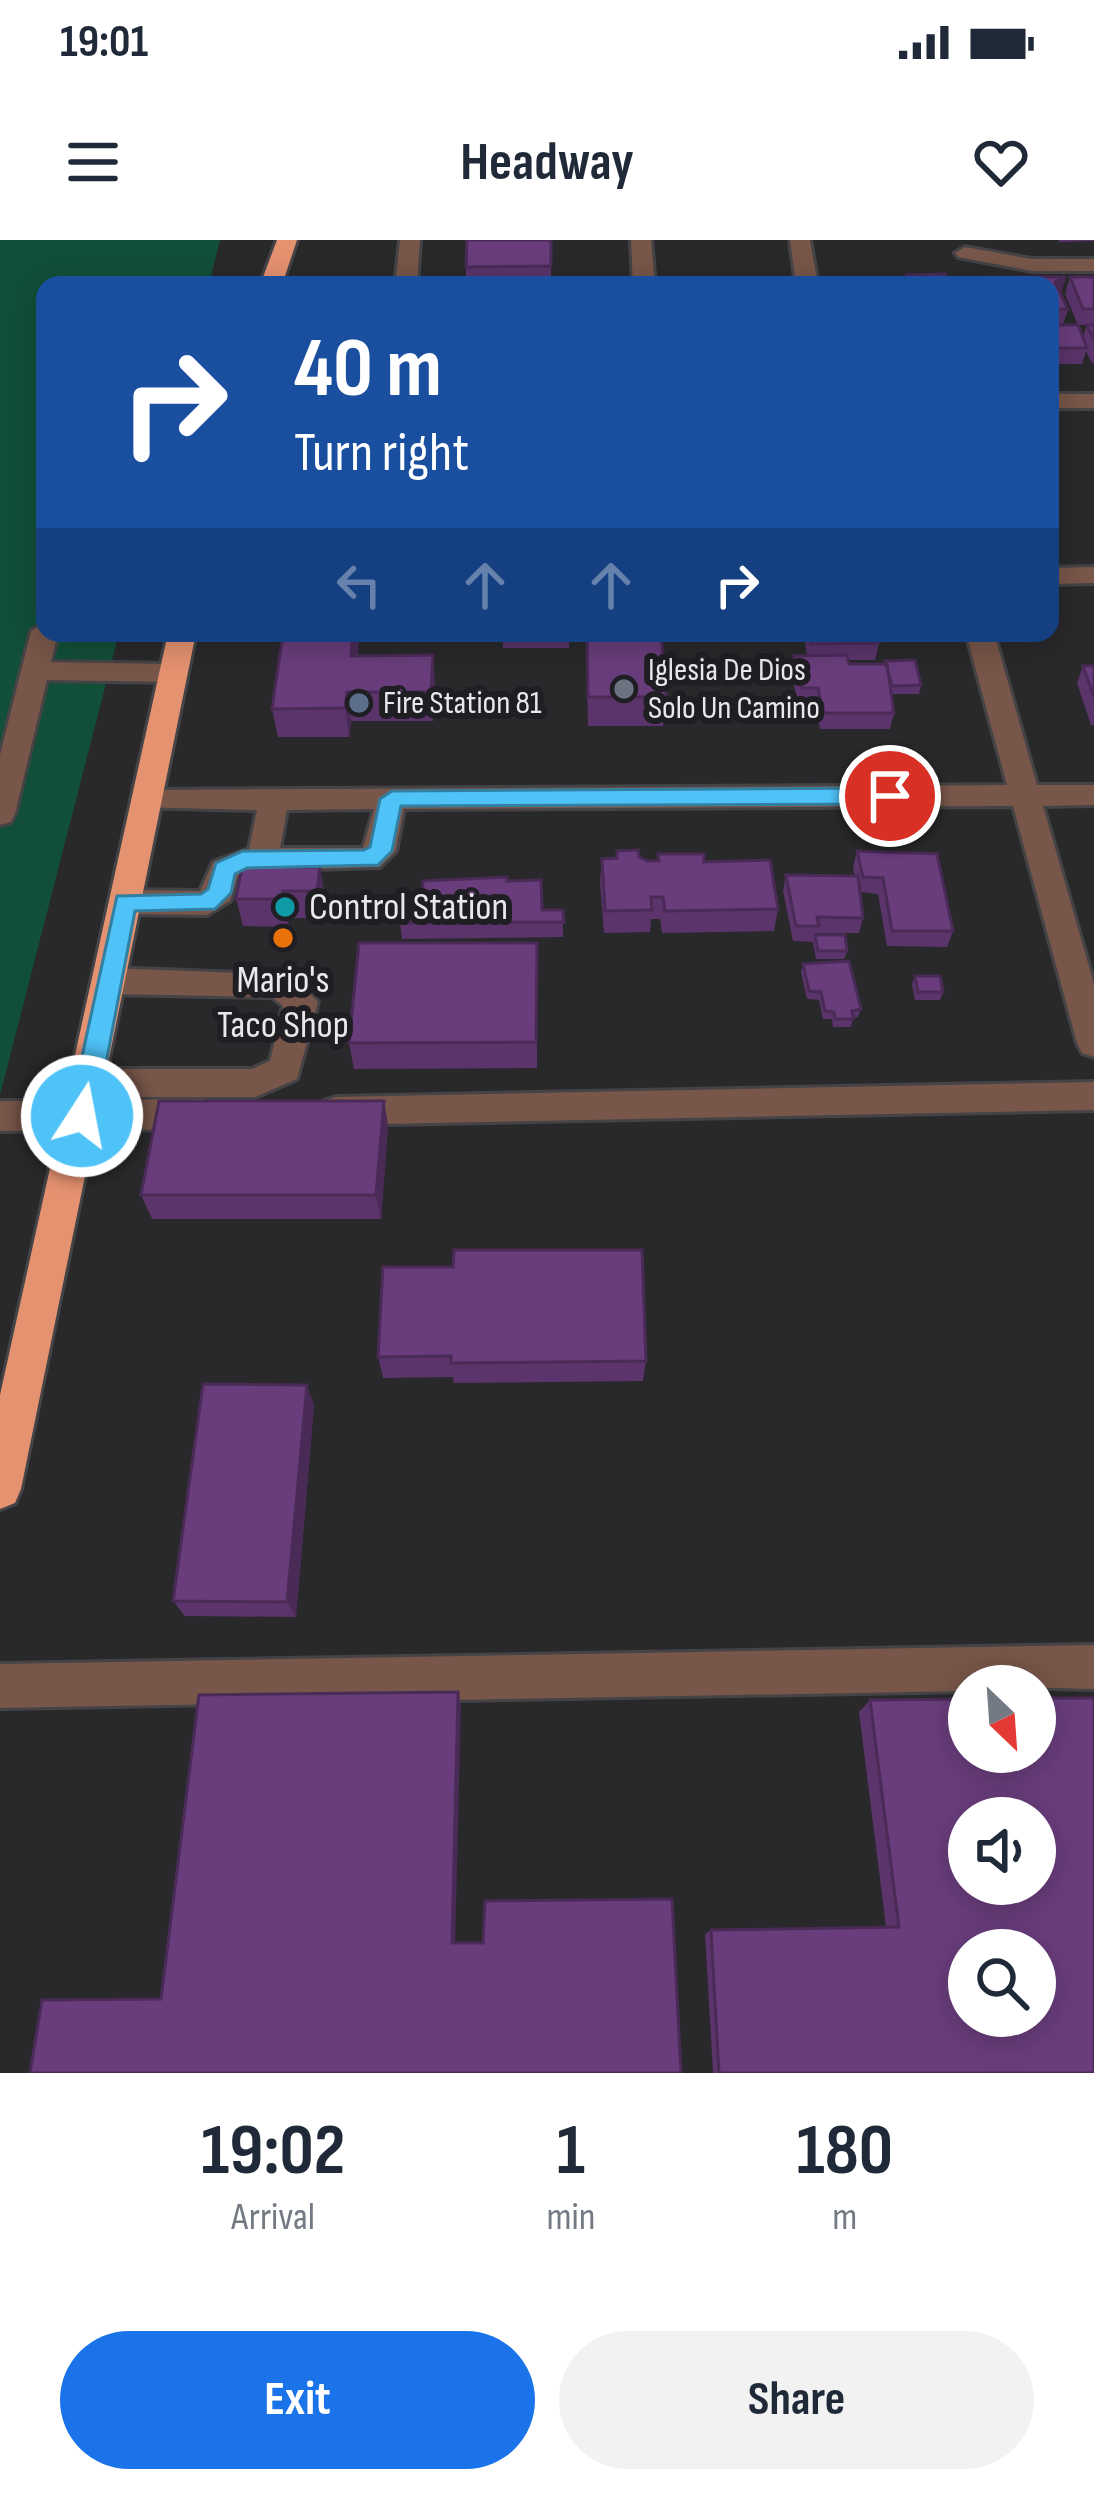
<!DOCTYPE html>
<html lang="en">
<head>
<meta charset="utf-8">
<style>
  :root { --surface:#fff; --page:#f2f2f3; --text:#1f2937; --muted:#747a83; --accent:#1a73e8 }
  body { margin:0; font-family:"Sofia Sans Condensed",sans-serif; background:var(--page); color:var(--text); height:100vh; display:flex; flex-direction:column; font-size:45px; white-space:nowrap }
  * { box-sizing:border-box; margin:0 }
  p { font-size:39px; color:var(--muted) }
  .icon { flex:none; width:66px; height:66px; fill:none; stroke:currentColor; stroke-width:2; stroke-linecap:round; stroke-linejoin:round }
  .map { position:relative; height:1833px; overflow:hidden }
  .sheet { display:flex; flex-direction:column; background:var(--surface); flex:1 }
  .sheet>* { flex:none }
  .banner { position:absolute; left:36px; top:36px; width:1023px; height:366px; border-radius:24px; box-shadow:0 6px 30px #0003; background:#1a4fa0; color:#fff; overflow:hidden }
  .needle { width:78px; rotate:155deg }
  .fabs { position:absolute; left:948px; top:1425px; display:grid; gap:24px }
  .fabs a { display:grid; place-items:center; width:108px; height:108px; border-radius:50%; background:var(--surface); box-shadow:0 6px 30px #0003; font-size:60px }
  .pin { position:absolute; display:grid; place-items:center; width:102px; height:102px; color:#fff; margin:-51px; border:6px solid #fff; border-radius:50%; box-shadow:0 3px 12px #0007 }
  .me { position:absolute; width:132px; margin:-66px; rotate:11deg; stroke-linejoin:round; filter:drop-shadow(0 0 9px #0008) }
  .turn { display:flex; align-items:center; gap:42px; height:252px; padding:0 60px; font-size:54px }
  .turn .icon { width:156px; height:156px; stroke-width:2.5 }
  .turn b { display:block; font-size:84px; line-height:102px }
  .lanes { display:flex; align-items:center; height:114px; padding:0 60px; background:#0003; justify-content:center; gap:60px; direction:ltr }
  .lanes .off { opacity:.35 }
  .eta { display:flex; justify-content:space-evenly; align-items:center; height:204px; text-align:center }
  .eta b { font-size:72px; font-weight:700; line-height:84px }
  .cta { display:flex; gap:24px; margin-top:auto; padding:24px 60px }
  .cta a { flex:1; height:138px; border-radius:72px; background:var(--accent); color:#fff; font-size:48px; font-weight:700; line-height:138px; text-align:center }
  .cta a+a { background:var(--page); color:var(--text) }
  .status { display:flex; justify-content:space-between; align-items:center; height:84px; padding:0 60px; background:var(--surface); direction:ltr }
  .status svg { height:33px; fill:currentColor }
  header { display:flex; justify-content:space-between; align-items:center; height:156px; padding:0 60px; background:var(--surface); font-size:54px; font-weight:700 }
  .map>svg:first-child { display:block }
  .green { fill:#124f38 }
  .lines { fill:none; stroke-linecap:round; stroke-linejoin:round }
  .minor-casing { stroke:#444346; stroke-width:6 }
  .highway-casing { stroke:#444346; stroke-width:6 }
  .minor { fill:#785649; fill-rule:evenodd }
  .highway { fill:#e59271; fill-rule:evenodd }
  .wall { fill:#5a346b; fill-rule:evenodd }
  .shaded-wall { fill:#4a2b57 }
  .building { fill:#693d7c; stroke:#4a2b57; stroke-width:3; fill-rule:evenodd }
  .route { fill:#4fc3f7; stroke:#337fa1; stroke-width:3 }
  .worship-dot { fill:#6b7280; stroke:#1f1e22; stroke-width:4.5 }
  .service-dot { fill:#5c6f8a; stroke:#1f1e22; stroke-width:4.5 }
  .culture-dot { fill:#0f9aa8; stroke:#1f1e22; stroke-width:4.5 }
  .food-dot { fill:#e8710a; stroke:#1f1e22; stroke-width:4.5 }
  .labels { text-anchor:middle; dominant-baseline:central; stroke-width:12; stroke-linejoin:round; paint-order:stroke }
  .far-poi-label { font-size:33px; fill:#e9e8eb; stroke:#1f1e22; text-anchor:start }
  .poi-label { font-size:39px; fill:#e9e8eb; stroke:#1f1e22; text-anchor:start }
</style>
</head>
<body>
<div class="status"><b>19:01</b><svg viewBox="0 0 49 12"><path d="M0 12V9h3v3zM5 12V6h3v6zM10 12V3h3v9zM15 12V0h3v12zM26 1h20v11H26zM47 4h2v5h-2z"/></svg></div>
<header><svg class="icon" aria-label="menu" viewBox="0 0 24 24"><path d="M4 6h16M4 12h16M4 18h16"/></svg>Headway<svg class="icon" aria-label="heart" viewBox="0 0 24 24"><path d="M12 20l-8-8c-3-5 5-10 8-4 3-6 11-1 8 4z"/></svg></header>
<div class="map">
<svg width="1094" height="1833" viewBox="0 0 1094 1833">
  <rect width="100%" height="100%" fill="#29282b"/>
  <path class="green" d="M0,0H220L209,45H45V393H119L0,855Z"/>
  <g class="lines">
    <g class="minor-casing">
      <path id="minor" d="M400,0H420L417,45H395Z
        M631,0H651L655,45H633Z
        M790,0H810L818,45H796Z
        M965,7L1032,19H1094V31H1032L958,17L955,13Z
        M1050,154H1094V168H1050Z
        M1094,327V343L1050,344V328Z
        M45,382V393H58L51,422L173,424L187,433L173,442L47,440L15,574L11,582L0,585V515L31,391Z
        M966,393H994L1037,545H1094V565L1043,566L1094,744V817L1082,813L1077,803L1013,566L404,569L396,611L380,627L248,631L238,636L230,661L207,675L125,674L114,670L109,662L114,654L125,650L200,651L213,622L249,609L257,570L135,567L131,560L135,553L146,550L1007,545ZM374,569L363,608H280L287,570Z
        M109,728L292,735L318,762L297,839L255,857H88L76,853L71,843L76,833L88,829H252L270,821L283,766L272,757L109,754L97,750L92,741L97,732Z
        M1094,842V870L336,885L324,881L318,871L324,861L336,857Z
        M203,859L215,864L221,874L215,884L203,889L0,891V861Z
        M1094,1405V1449L969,1446V1451L0,1468V1424Z"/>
    </g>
    <g class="highway-casing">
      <path id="highway" d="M277,0H297L282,45H260Z
        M168,393H196L21,1249L15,1263L0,1269V1155Z"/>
    </g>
    <use href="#minor" class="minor"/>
    <use href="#highway" class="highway"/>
  </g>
  <path class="wall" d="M551,0V45H466V27Z
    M1059,0H1094V1L1059,2Z
    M1014,37H1066L1060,53L1068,69L1063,85H1078L1065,54L1070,37H1094V123H1092L1086,111L1082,124H1050V45H1012ZM1078,85H1087L1083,97Z
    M503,393H569V408H503Z
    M586,393L666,457L663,486H588Z
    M804,393H877L879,403L875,420H848L849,424H884L885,421L921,445L919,454H891L894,473L890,489H820L815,465H799L791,433L794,416H807Z
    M358,416L435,444L433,481H351L349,497H278L272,469Z
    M1083,426H1094V485H1091L1077,443Z
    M857,611L953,691L947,707L887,706L878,654L860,652L863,678L859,693H817L816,695L847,711L844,719H816L813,702L793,701L783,651L786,635L855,636L853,627Z
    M639,617L648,621L704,622L778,669L774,691L662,693L660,679H651L650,692L604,693L600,641L602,619Z
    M289,627L325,654L323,678H289L288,687L243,686L236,659Z
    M507,641L542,670H563V697L402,699L400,683L422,671Z
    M537,703V828L354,829L349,803Z
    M803,724L861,769L858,777L853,778L851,787H833L832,779H823L819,760L807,759L801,732Z
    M915,736L943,752L940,760H915L912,744Z
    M384,861L388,886L381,979H152L141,955Z
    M383,1027L646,1121L643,1141L454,1143L453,1137L383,1138L378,1117Z
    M314,1165L296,1377L185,1376L173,1361Z
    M870,1460L1094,1833H713L705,1694L711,1690L886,1687L859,1472Z"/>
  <path class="shaded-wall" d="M1066,37L1061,53L1055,42Z
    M353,393H360L355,445L351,416Z
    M433,415L435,444L433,481L431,452Z
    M347,452L351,481L349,497L345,468Z
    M320,627L325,654L323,678L317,651Z
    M283,651L289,678L288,687L282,659Z
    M384,861L388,886L381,979L376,955Z
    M307,1145L314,1165L296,1377L287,1362Z
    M458,1452L461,1464L455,1708L452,1703Z"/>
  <path class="building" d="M467,0H551V26L466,27Z
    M945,34L950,45H910L907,35Z
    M1004,37L1008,45H967L965,38Z
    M1014,37H1066L1055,42L1068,69H1050V45H1017Z
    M1070,37H1094V69H1083Z
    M1050,85H1078L1087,108H1050Z
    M1087,85H1094V100Z
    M283,393H353L351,416L433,415L431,452H347L345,468L272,469Z
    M587,393H661L666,457H588Z
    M809,393H877L879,403L811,404Z
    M847,415L849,424H887L894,473H823L818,448H802L794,416Z
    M915,420L921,445L892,446L885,421Z
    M1083,426H1094V457Z
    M638,610L639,617L648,621H659L658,614H704V622L770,620L778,669L665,671L663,657H651L652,670L605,671L602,619L617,618V611Z
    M857,611L937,614L953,691H892L883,638L863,637Z
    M243,620H288L287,627H320L317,651H283L282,659H236Z
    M786,635L858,636L863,678L817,677L819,686H796Z
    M507,637V641L541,640L542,670H563L564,682L400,683V671H422L423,641Z
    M815,695H845L847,711H818Z
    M359,703H537L536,802L349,803Z
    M849,721L861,769L852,771L853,779H835L834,772L825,771L821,752L809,751L803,724Z
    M915,736H940L943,752H918Z
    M159,861H384L376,955H141Z
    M454,1010H642L646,1121L451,1123V1116L378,1117L383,1027H453Z
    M203,1144L307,1145L287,1362L173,1361Z
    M458,1452L452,1703H483L485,1661L672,1659L681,1833H30L42,1760L161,1759L199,1455Z
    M1035,1458H1094V1833H719L711,1690L899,1687L870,1460L969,1459V1512H1035ZM969,1578H1035V1644H969ZM969,1710H1035V1776H969Z"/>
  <path class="route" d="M890,548L901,556L890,564L401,566L392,611L378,625L247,628L235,634L231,653L215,669L135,671L96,876L82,887L69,876L117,656L201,654L208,649L216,623L243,611L364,610L370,607L380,559L392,551Z"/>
  <circle class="worship-dot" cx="624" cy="449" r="12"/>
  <circle class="service-dot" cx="359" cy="463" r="12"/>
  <circle class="culture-dot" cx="285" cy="667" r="12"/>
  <circle class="food-dot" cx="283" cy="698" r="12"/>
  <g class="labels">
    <g class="far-poi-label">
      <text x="648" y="430">Iglesia De Dios<tspan x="648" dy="38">Solo Un Camino</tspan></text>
      <text x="383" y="463">Fire Station 81</text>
    </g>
    <g class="poi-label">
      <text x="309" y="667">Control Station</text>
      <text x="283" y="740" text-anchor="middle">Mario's<tspan x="283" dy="45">Taco Shop</tspan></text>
    </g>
  </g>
</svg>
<div class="fabs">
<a><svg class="needle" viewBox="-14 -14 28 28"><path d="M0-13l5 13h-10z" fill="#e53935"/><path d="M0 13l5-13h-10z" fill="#747a83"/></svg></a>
<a><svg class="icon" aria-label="sound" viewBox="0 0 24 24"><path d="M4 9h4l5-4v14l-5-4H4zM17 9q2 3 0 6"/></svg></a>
<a><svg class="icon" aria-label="search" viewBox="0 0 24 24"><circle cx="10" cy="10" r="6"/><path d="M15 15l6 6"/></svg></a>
</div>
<div class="pin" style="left:890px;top:556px;background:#d93025"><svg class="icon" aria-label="arrive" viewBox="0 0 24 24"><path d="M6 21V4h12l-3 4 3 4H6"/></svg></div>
<svg class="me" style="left:82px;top:876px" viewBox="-20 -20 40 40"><circle r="17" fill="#4fc3f7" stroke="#fff" stroke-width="3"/><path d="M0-11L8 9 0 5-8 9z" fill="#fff"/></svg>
<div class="banner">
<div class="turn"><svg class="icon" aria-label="right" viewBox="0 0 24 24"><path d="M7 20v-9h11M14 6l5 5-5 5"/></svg><div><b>40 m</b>Turn right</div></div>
<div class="lanes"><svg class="icon off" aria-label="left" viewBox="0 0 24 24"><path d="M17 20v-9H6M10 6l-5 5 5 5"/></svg><svg class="icon off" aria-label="ahead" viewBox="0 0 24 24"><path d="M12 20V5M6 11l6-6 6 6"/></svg><svg class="icon off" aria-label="ahead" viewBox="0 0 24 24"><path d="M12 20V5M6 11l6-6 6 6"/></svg><svg class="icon" aria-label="right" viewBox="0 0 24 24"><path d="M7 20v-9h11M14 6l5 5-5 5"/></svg></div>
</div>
</div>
<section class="sheet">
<div class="eta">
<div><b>19:02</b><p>Arrival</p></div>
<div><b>1</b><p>min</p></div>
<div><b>180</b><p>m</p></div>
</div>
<div class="cta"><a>Exit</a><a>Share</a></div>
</section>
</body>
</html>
